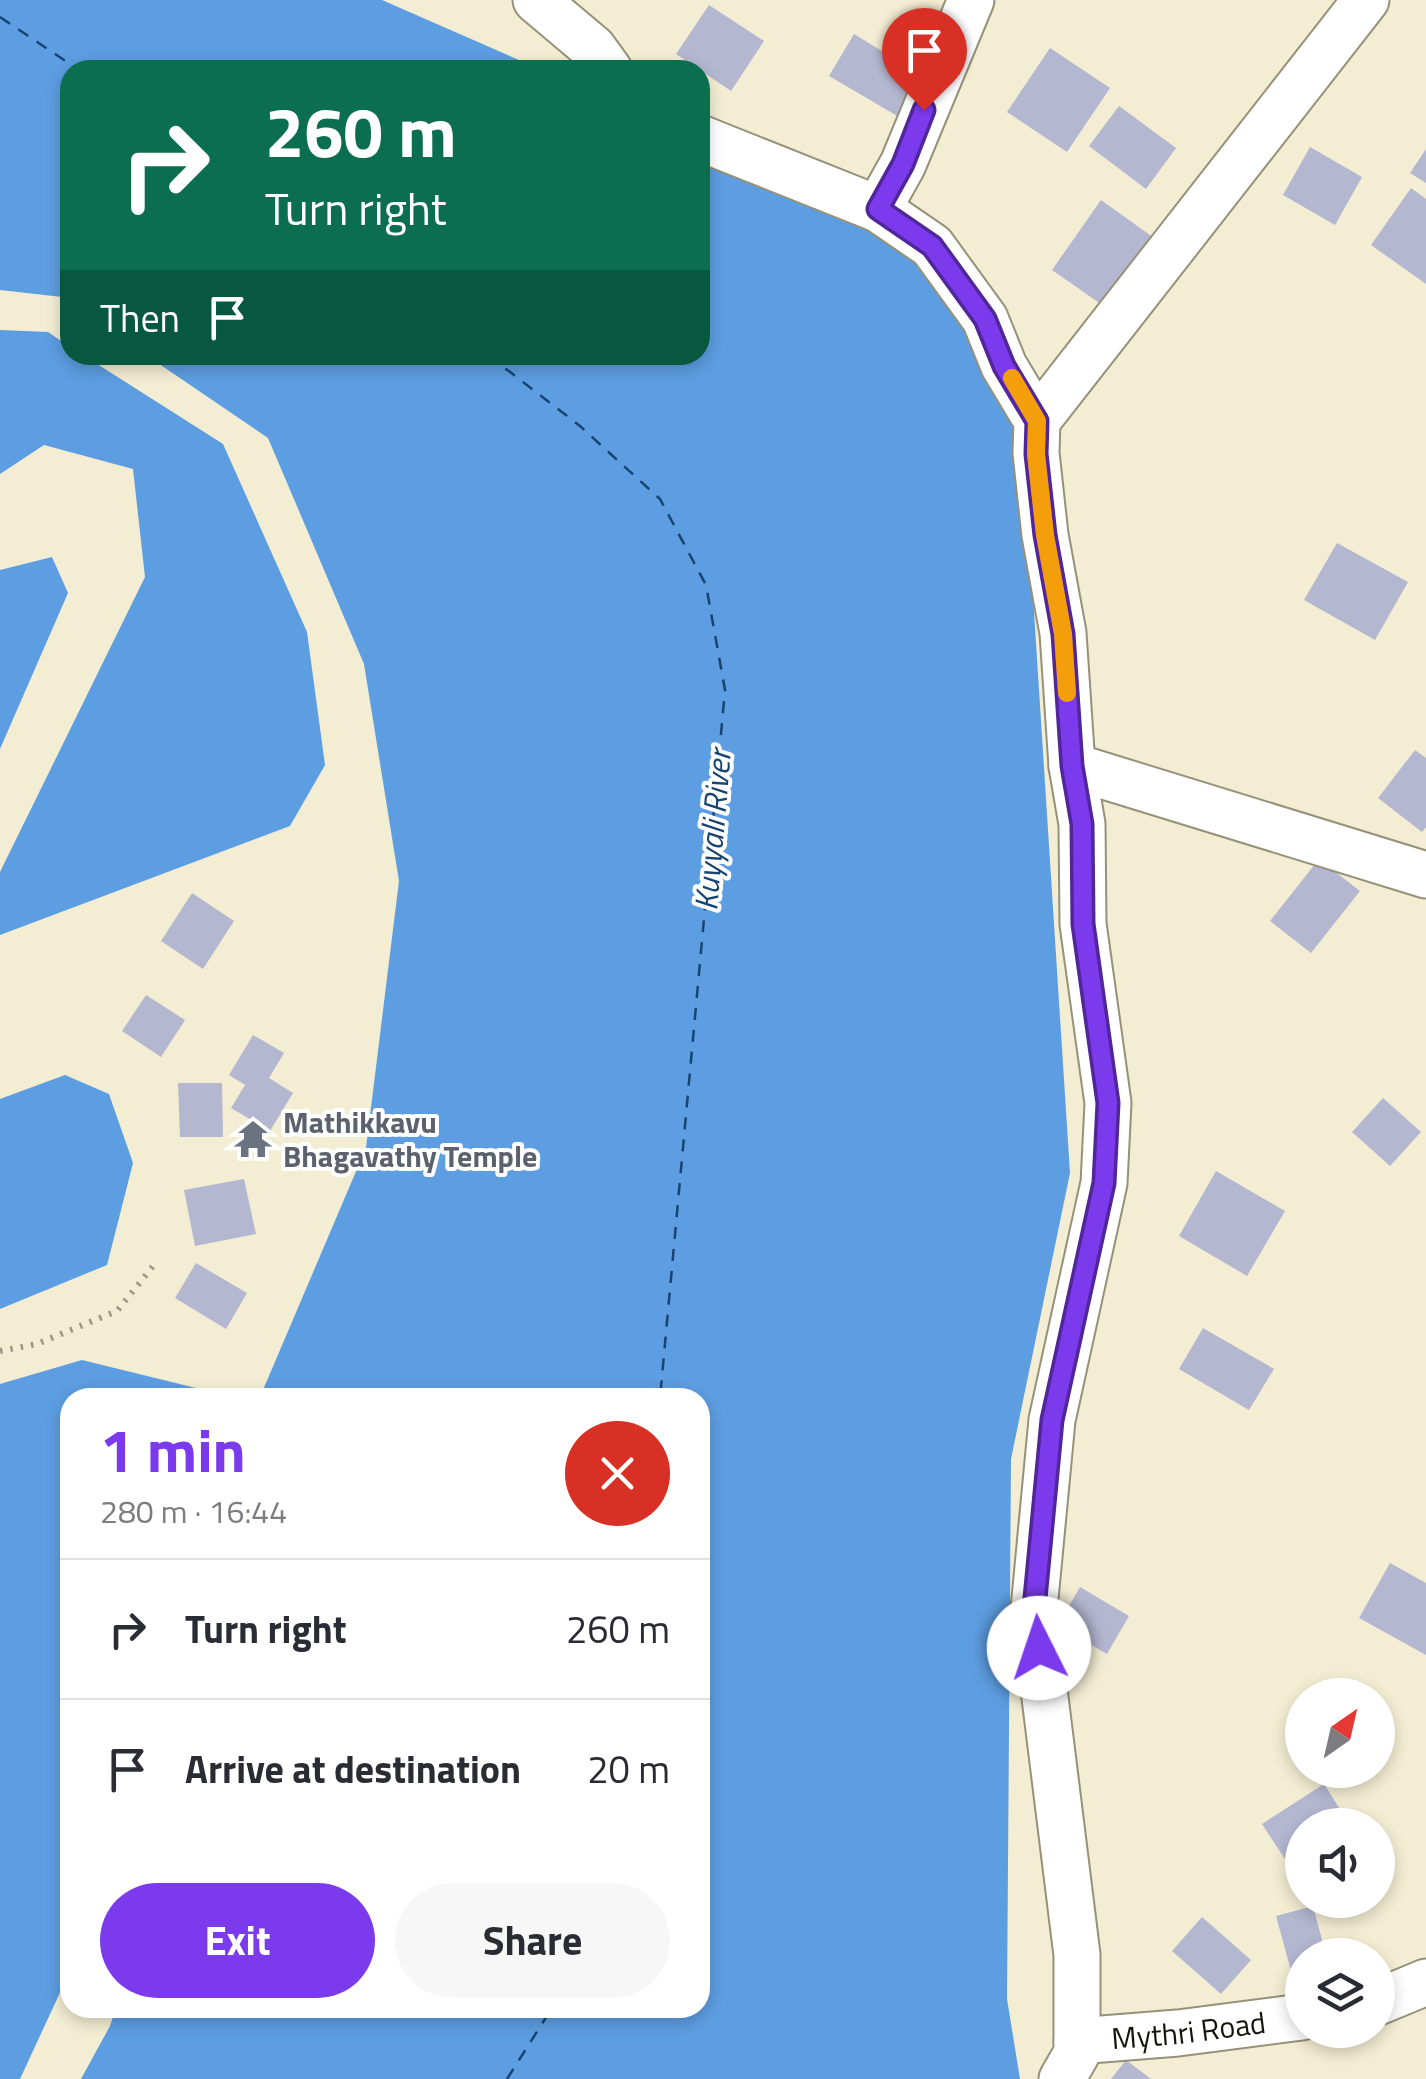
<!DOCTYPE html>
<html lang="en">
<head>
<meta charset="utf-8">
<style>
  :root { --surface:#fff; --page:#f7f7f7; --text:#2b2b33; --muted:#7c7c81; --line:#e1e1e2; --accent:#7c3aed }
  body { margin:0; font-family:"Titillium Web",sans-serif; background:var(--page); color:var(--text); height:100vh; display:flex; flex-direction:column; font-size:38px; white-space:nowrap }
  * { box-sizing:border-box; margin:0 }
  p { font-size:32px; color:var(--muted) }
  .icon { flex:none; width:55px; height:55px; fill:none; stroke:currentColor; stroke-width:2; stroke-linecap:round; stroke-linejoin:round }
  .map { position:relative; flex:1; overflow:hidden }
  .details { position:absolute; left:60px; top:1388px; width:650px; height:630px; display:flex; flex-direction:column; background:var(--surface); border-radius:30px; box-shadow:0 5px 15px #0003 }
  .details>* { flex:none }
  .hud { position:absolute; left:60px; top:60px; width:650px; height:305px; border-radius:30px; box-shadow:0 5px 15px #0003; background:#0b6e4f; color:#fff; overflow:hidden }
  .needle { width:65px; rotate:34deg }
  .tools { position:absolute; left:1285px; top:1678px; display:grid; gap:20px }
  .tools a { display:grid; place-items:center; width:110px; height:110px; border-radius:50%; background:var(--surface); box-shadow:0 5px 15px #0003; font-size:50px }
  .pin { position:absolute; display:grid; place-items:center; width:85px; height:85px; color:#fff; margin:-102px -42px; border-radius:50% 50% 50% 0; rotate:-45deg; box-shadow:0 0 10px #0007 }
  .pin .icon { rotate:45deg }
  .me { position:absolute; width:110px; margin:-55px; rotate:356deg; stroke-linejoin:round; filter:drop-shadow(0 0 8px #0008) }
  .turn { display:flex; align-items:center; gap:35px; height:210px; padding:0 40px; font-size:45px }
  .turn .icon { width:130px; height:130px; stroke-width:2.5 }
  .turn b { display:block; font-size:70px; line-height:85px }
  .then { display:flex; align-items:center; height:95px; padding:0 40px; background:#0003; gap:20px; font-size:38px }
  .round { display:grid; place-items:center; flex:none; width:105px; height:105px; border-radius:52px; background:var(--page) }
  .headline { display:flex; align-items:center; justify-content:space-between; height:170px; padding:0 40px }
  h1 { font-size:60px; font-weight:700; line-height:75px; color:var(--accent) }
  .cta { display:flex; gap:20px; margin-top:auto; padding:20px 40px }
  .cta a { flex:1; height:115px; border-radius:60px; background:var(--accent); color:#fff; font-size:40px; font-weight:700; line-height:115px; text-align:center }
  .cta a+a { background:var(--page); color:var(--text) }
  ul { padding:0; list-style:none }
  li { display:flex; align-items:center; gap:30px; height:140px; padding:0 40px; border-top:2px solid var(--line) }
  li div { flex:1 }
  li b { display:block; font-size:38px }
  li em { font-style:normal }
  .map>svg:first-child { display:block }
  .water { fill:#5d9de1 }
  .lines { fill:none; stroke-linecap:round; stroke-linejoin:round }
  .ferry { stroke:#174471; stroke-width:2.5; stroke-dasharray:12 10; stroke-linecap:butt }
  .building { fill:#b4b7d0 }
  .street-casing { stroke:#969179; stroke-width:49 }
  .path { stroke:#9d9885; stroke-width:6; stroke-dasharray:2.5 8; stroke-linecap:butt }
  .street { stroke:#fff; stroke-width:45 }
  .route-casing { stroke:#51269a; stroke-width:25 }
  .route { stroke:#7c3aed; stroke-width:18 }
  .slow { stroke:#f59e0b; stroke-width:18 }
  .labels { text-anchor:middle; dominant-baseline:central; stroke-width:8; stroke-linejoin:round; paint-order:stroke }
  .worship-label { font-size:30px; font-weight:bold; fill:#5b616d; stroke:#fff; text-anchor:start }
  .street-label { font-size:30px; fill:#16140b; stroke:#fff }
  .water-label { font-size:32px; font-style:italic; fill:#174471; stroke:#fff }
</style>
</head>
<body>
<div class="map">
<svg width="1426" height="2079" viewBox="0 0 1426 2079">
  <rect width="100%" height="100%" fill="#f3edd3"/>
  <path class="water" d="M0,0H382L542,70H70V303L62,297L0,290Z
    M700,138L878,209L941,283L993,380L1024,456L1070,1173L1011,1459L1007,1999L1020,2079H81L110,2026L116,2008H700V1398L260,1397L366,1148L399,881L364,664L268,438L146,355H700Z
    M0,330L48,332L70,347V355H83L223,444L307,632L325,765L290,826L0,935V872L145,577L133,469L44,445L0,474Z
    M52,557L68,593L0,749V570Z
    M65,1075L109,1094L133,1163L107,1265L0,1309V1099Z
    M82,1360L196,1388L195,1397L70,1398V1971L20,2079H0V1384Z"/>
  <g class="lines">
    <path class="ferry" d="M0,17L79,70
      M488,355L580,426L660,499L706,585L725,690L660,1398
      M507,2079L552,2008"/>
  </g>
  <path class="building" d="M709,5L764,41L731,91L676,54Z
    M854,34L923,76L899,117L829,76Z
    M1050,48L1110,88L1067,152L1007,112Z
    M1119,106L1176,148L1146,189L1089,146Z
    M1310,147L1362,177L1335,225L1283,195Z
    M1426,149V183L1410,173Z
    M1411,188L1426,199V284L1371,245Z
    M1101,200L1157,240L1108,309L1052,270Z
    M1337,543L1408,582L1375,640L1304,600Z
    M1415,750L1426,758V827L1422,832L1378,798Z
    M1319,859L1360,891L1311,953L1270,921Z
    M192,893L234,921L203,969L161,941Z
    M146,995L185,1020L161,1057L122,1031Z
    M253,1035L284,1053L269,1078L293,1093L270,1131L231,1108L245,1085L229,1075Z
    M178,1083H222L223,1137H180Z
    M1383,1098L1421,1132L1390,1166L1352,1132Z
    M1216,1171L1285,1211L1247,1276L1179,1236Z
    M244,1179L256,1234L195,1246L184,1190Z
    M196,1263L247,1293L226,1329L175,1298Z
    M1203,1328L1274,1369L1249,1410L1179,1369Z
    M1390,1563L1426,1583V1655L1359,1618Z
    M1080,1587L1129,1616L1107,1654L1058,1625Z
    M1324,1784L1350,1825H1302V1885L1262,1824Z
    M1313,1906L1326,1955H1302V1975L1293,1978L1276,1916Z
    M1202,1917L1251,1960L1221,1994L1172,1951Z
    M1126,2060L1151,2079H1111Z"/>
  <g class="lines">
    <g class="street-casing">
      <g id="street">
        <path d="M536,0L593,48L609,70"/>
        <path d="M971,0L903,164L878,209L932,246L985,319L1004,366L1037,421L1036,453L1045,535L1063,633L1072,766L1082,824L1083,924L1108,1103L1104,1183L1052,1420L1034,1609L1077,1955V2053L1062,2079"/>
        <path d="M700,138L878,209"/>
        <path d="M1037,421L1366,0"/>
        <path d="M1072,766L1426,875"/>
        <path d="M1378,2002L1426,1982"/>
        <path id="s1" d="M1077,2041L1178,2033L1302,2017"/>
      </g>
    </g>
    <path class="path" d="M0,1351L37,1344L117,1311L154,1265"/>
    <use href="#street" class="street"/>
  </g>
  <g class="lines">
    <g class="route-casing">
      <path id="route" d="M924,110L903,164L878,209L932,246L985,319L1004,366L1037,421L1036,454L1045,535L1063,634L1072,766L1082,824L1083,924L1108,1103L1104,1183L1052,1420L1034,1609L1039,1648"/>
    </g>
    <use href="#route" class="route"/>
    <path class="slow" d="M1012,378L1037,421L1036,454L1045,535L1063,634L1067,693"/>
  </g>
  <defs>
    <g id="temple-bare" transform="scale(3)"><path d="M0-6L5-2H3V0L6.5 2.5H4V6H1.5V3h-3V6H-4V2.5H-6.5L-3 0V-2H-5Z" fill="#6b7280" stroke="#fff" stroke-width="2.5" paint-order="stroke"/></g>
  </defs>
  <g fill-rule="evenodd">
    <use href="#temple-bare" x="253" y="1139"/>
  </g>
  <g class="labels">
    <g class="worship-label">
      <text x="283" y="1122">Mathikkavu<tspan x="283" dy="34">Bhagavathy Temple</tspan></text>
    </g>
    <g class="street-label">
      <text stroke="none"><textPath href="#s1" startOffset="112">Mythri Road</textPath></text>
    </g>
    <g class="water-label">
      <text transform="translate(712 830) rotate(-85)">Kuyyali River</text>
    </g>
  </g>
</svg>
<div class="tools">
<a><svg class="needle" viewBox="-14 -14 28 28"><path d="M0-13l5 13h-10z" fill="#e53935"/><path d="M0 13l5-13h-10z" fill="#7c7c81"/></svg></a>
<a><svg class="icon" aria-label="sound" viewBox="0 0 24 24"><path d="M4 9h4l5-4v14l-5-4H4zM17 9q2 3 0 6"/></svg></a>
<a><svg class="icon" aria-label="layers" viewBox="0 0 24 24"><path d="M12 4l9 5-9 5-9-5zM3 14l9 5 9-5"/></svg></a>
</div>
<div class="pin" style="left:924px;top:110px;background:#d93025"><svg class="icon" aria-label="arrive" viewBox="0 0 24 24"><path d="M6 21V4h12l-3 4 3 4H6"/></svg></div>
<svg class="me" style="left:1039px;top:1648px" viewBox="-20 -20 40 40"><circle r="19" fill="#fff"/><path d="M0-13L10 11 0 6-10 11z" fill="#7c3aed"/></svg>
<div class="hud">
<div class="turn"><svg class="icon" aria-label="right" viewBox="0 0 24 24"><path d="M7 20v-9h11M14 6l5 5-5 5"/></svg><div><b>260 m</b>Turn right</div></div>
<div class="then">Then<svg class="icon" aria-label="arrive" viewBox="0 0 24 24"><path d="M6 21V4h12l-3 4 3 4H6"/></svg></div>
</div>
<section class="details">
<div class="headline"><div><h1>1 min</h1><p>280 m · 16:44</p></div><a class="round" style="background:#d93025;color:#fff"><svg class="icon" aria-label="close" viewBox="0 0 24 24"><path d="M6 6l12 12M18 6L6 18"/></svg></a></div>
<ul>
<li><svg class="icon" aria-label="right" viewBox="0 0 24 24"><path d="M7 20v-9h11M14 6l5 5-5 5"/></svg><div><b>Turn right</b></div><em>260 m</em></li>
<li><svg class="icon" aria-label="arrive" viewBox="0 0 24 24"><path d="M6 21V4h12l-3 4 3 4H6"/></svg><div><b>Arrive at destination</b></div><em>20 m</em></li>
</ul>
<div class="cta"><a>Exit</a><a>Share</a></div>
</section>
</div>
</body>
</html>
